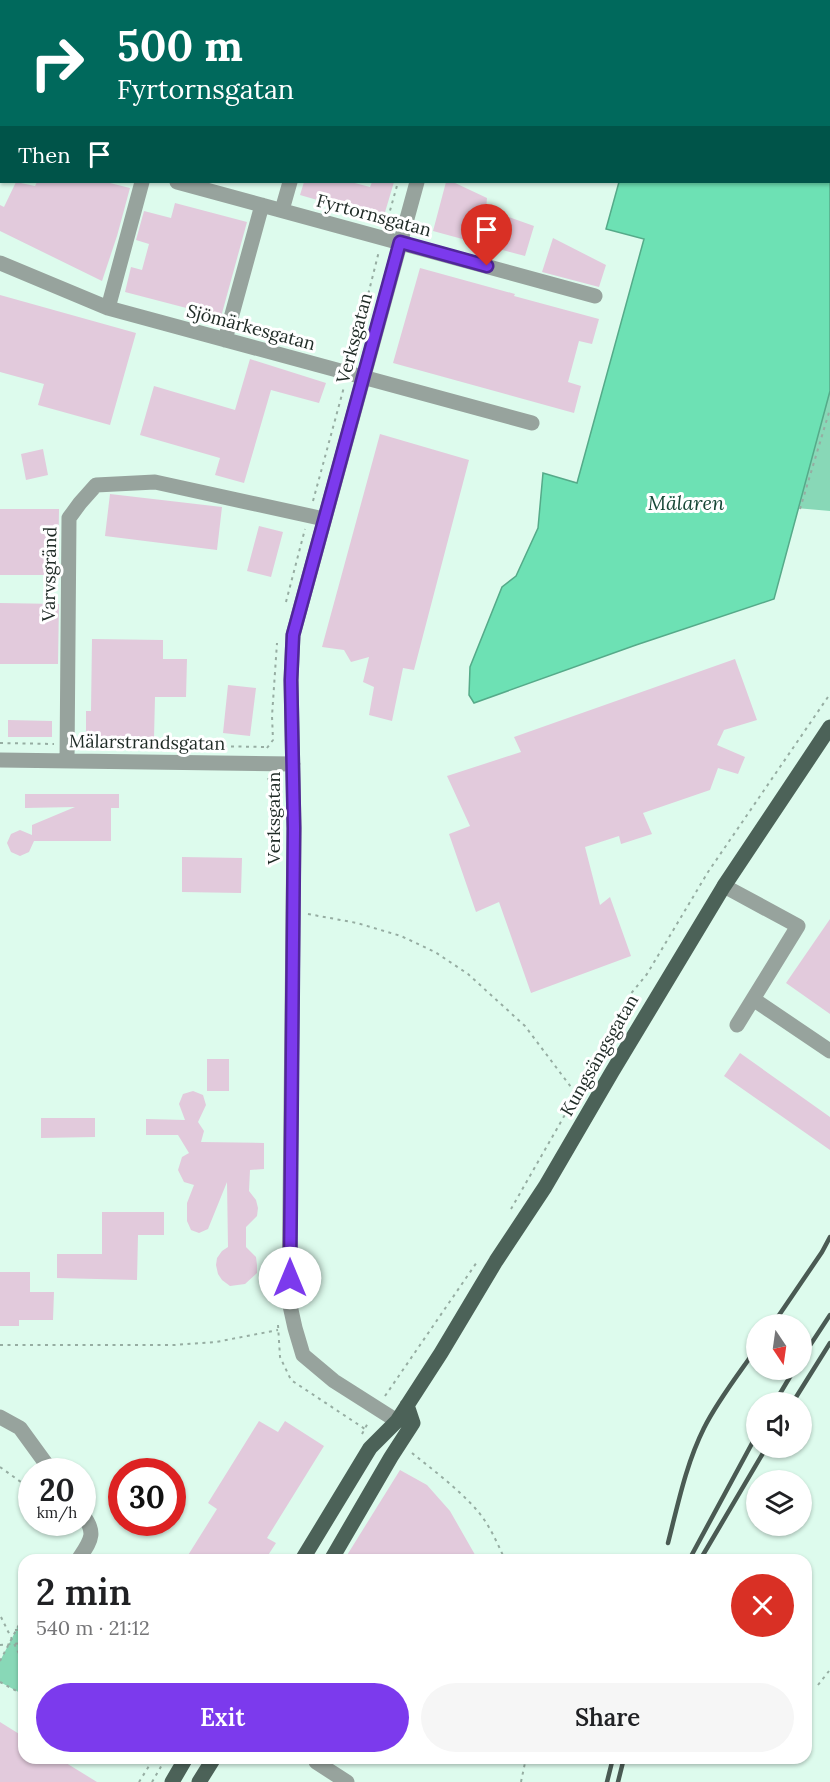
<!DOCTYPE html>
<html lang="en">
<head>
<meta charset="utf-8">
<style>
  :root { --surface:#fff; --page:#f6f6f6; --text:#202124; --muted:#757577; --accent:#7c3aed }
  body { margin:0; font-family:Lora,serif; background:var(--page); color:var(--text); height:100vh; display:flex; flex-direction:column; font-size:22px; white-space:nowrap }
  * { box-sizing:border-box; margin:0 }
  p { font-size:20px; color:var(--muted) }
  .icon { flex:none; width:33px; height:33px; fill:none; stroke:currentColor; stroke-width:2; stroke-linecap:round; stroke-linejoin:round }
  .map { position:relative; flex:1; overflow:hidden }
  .drawer { position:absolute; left:18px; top:1554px; width:794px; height:210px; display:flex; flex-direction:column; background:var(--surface); border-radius:18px; box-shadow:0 2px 4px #0004 }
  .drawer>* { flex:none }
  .top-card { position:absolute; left:0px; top:0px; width:831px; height:183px; box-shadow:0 2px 4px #0004; background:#00695c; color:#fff; overflow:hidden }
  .needle { width:39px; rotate:167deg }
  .tools { position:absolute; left:746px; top:1314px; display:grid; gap:12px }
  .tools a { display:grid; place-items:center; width:66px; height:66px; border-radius:50%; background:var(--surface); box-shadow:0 2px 4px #0004; font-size:30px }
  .speed { position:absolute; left:18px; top:1458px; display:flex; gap:12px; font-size:30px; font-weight:700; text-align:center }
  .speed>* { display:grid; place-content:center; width:78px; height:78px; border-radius:50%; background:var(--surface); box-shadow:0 2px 4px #0004; line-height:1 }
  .speed small { font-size:15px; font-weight:400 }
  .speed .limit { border:9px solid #d22; background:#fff; color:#111 }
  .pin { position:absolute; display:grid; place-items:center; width:51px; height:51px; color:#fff; margin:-62px -26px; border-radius:50% 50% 50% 0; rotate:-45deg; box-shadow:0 0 6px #0007 }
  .pin .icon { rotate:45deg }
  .me { position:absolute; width:66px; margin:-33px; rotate:0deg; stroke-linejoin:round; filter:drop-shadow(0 0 4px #0008) }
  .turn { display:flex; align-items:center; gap:21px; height:126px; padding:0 18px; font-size:27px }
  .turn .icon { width:78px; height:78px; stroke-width:2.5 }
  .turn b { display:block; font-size:42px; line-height:51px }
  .then { display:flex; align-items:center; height:57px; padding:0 18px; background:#0003; gap:12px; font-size:22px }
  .round { display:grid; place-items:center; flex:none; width:63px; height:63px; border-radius:32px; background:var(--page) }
  .summary { display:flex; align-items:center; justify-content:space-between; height:102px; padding:0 18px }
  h1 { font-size:36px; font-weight:600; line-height:45px }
  .button { display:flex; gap:12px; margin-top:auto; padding:12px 18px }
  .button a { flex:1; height:69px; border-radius:36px; background:var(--accent); color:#fff; font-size:24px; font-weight:600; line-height:69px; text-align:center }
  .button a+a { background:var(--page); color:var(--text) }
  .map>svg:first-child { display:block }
  .green { fill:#88d8b7 }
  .water { fill:#6de1b4; stroke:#55aa89; stroke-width:1.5 }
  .building { fill:#e2cadc }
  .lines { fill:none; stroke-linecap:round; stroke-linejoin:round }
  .path { stroke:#96ada2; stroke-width:2; stroke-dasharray:3 4.5; stroke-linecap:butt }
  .minor { stroke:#97a39d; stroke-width:15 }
  .major { stroke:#4c6258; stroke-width:15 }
  .rail { stroke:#4a5a53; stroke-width:4.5 }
  .route-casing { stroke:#51269a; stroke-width:15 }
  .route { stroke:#7c3aed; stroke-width:10 }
  .labels { text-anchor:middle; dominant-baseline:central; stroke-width:6; stroke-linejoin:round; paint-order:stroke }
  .street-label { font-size:18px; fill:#1e2a25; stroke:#fff }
  .water-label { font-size:20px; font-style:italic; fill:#164736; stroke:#fff }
</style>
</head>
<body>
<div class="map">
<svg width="830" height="1782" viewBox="0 0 830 1782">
  <rect width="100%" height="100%" fill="#ddfbed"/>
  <path class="green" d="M830,384V511L796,508Z
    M24,1615V1695L0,1682V1661Z"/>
  <path class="water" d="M673,0H830V391L774,599L636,645L474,703L469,695L470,667L502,587L516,576L538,528L543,473L577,483L644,239L606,229L619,182H830V2L672,1Z"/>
  <path class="building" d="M16,182L35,186L37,182H106L130,188L117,236L102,281L0,231V205L4,207Z
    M304,182H351L370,187L372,182H394L383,219L300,195Z
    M446,182H453L487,198L486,209L534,226L525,256L433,231Z
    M175,203L247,222L221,317L125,292L131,267L142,270L149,244L136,240L144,211L171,218Z
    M553,238L606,265L599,287L542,272Z
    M420,268L515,294L514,296L599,319L592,344L579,341L568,382L581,386L574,413L393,363Z
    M0,295L136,333L110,425L38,405L44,384L0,372Z
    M250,359L326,383L319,403L271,390L244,483L215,475L220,458L140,435L154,386L235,410Z
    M380,434L469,460L414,670L403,668L392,721L369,715L374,687L363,682L369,657L351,662L344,650L322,647Z
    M43,449L48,475L26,480L21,454Z
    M110,494L222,507L217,550L105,536Z
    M0,509H59L58,575H0Z
    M259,526L283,532L271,577L247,571Z
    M0,603L59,604L58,664H0Z
    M92,639L163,640V659H187L186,697H155L154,738L86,737V711H91Z
    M735,659L757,720L724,730L717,745L745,757L738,774L718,768L710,790L643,813L652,834L621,844L619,836L585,847L600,905L610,897L631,956L531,993L499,902L476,912L449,834L470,826L447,776L521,752L514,737Z
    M228,685L256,688L250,736L223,733Z
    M8,720L52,721V737H8Z
    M25,794H119V808H111V841H34L29,852L20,856L11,852L7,843L11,834L20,830L32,835V825L75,807L25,808Z
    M182,857L242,858L241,893L182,892Z
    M830,919V1014L786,983Z
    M740,1053L830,1117V1150L724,1076Z
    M207,1059H229V1091H207Z
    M193,1091L203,1095L206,1105L198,1122L204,1131L201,1142L264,1143V1169L250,1170L249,1191L256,1200L258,1208L257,1216L246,1227V1247L256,1257L257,1265V1273L245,1284L230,1286L222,1280L218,1274L216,1265L217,1258L222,1251L228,1247L227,1182L208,1229L199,1233L191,1230L187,1221V1203L194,1185L184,1182L178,1170L182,1157L189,1153L178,1135H146V1119L185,1120L179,1104L183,1094Z
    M41,1118H95V1137L41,1138Z
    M102,1212H164V1235H138L137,1280L57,1278V1254H102Z
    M0,1272H30V1292H54L53,1320H19V1326H0Z
    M259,1421L278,1432L285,1421L324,1446L267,1538L276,1543L265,1560H185L217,1509L208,1503Z
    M400,1470L427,1485L450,1511L478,1560H344Z
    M0,1722L24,1737V1758H58L97,1782H0Z"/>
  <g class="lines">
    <path class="path" d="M34,2L36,0
      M629,2L630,0
      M0,59L2,56
      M0,124L2,125
      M386,225L398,182
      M352,359L379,251
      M313,501L344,387
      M800,509L830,409
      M286,602L305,529
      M0,743L54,744
      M81,744L267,747
      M267,748L273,740L272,716L277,643
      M268,778L274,791L275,831L278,849
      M308,914L357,923L401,936L435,952L468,974L525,1026L577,1095
      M511,1209L598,1057L629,996L647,974L708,872L830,694
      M278,1325L280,1357L291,1380L365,1429
      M0,1345H174L216,1342L278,1330
      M385,1396L477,1262
      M362,1434L369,1421
      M412,1453C433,1470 456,1487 475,1508C488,1522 497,1542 505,1560
      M0,1467L32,1490
      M1,1617L24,1664
      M15,1630L24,1629
      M0,1645L24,1643
      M0,1661L24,1615
      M0,1682L24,1695
      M818,1685L829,1671
      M139,1782L154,1758
      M152,1782L166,1758
      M521,1782L526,1758"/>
    <path class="minor" d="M182,0L185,2
      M496,0L502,2
      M595,0L600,2
      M107,2L108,0
      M227,2V0
      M358,2V0
      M466,2L467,0
      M0,157L2,152
      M177,182L595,296
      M282,210L290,182
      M0,263L108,308L532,423
      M108,308L142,182
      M225,340L262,205
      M0,760L293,764
      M67,761L69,518L80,503L96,485L155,482L324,519
      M724,886L798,926L737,1025
      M753,999L830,1051
      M0,1417L20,1428L52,1472
      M397,1421L334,1381L303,1355L295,1328L289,1301L294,828L291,680L293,635L417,182
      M78,1560C90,1541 98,1534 82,1514
      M316,1762L347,1782"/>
    <path class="major" d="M302,1560L370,1448L397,1421L441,1353L496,1261L545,1187L612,1072L724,886L830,727
      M331,1560L391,1457L413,1423L407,1405
      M172,1782L186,1758
      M199,1782L214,1758"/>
    <path class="rail" d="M773,1324L822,1252L830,1237
      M801,1359L830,1315
      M775,1402L794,1370
      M793,1402L830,1343
      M668,1543C678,1504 686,1464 704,1428C718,1400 738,1375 756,1349
      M689,1560L756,1436
      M700,1560L766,1448
      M607,1782L613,1758
      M618,1782L624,1758"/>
  </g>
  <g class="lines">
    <g class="route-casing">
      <path id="route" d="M290,1278L294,828L291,680L293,635L400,242L487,266"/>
    </g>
    <use href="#route" class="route"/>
  </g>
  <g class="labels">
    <g class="street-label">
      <text transform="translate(374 215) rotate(15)">Fyrtornsgatan</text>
      <text transform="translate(251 327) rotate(15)">Sjömärkesgatan</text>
      <text transform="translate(354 338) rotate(-75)">Verksgatan</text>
      <text transform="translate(49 574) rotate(-89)">Varvsgränd</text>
      <text transform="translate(147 742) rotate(1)">Mälarstrandsgatan</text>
      <text transform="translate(273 818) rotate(-90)">Verksgatan</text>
      <text transform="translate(599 1055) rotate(-60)">Kungsängsgatan</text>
    </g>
    <g class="water-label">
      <text x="686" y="502">Mälaren</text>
    </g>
  </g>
</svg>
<div class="tools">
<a><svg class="needle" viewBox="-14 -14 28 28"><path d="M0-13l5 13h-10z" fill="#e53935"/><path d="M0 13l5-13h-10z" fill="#757577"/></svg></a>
<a><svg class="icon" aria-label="sound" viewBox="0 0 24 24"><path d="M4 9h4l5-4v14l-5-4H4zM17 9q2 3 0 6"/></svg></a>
<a><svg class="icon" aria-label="layers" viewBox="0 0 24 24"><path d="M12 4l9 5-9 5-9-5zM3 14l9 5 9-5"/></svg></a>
</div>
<div class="speed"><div>20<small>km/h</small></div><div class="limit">30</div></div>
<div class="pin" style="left:487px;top:266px;background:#d93025"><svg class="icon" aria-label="arrive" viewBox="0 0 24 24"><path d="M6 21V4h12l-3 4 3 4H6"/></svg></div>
<svg class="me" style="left:290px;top:1278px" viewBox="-20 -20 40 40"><circle r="19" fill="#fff"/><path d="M0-13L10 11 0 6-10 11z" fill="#7c3aed"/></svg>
<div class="top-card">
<div class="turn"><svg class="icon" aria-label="right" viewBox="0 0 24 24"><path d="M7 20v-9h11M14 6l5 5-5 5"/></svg><div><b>500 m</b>Fyrtornsgatan</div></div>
<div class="then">Then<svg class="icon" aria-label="arrive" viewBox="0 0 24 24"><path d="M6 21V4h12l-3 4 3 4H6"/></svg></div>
</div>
<section class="drawer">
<div class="summary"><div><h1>2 min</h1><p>540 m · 21:12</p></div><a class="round" style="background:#d93025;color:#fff"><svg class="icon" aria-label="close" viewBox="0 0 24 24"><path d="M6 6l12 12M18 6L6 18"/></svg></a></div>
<div class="button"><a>Exit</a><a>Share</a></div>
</section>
</div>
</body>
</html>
